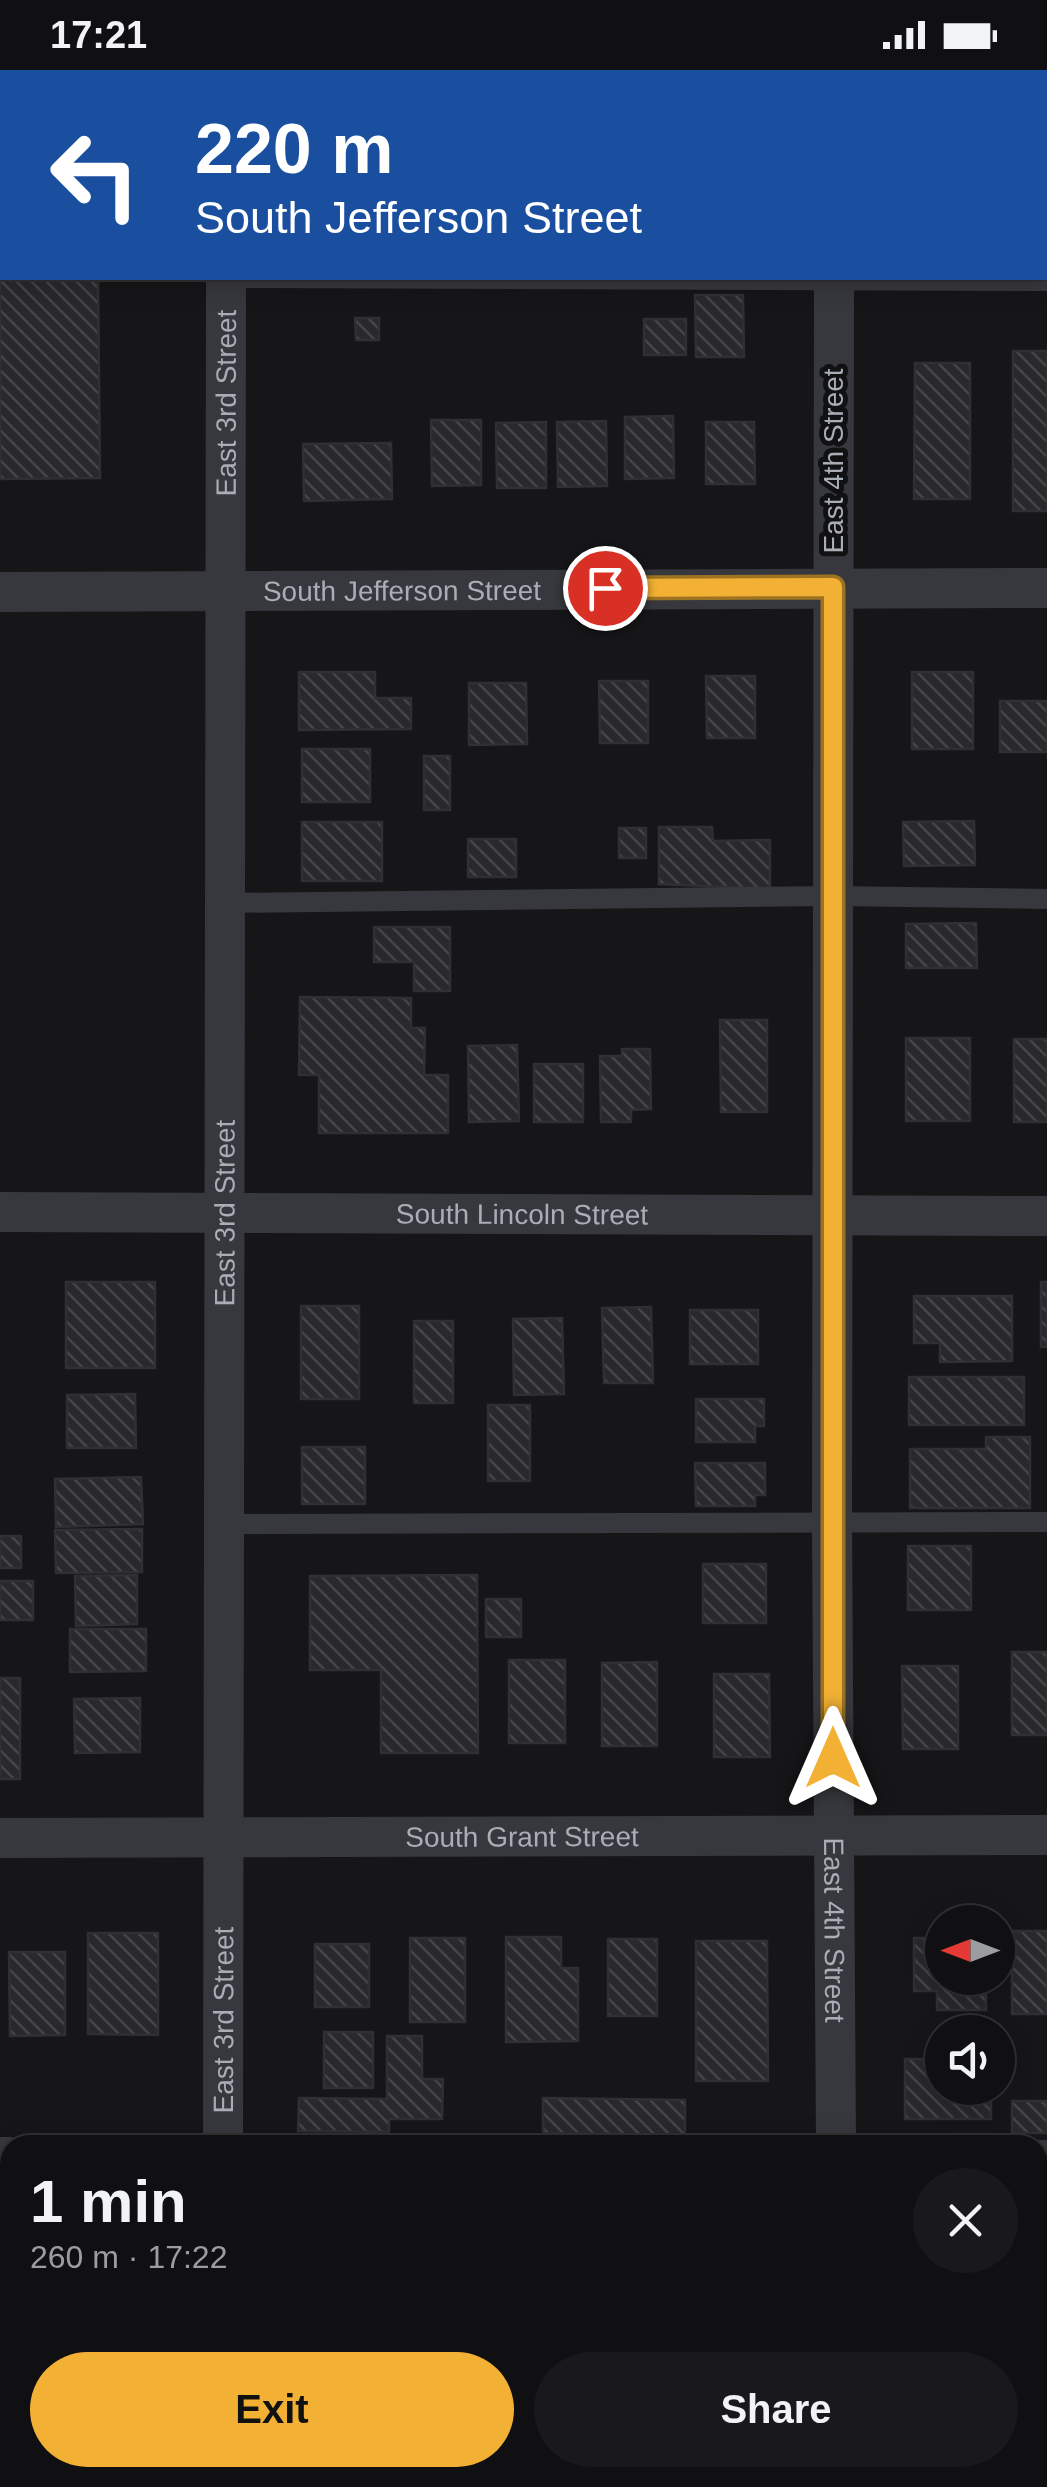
<!DOCTYPE html>
<html lang="en">
<head>
<meta charset="utf-8">
<style>
  :root { --surface:#101012; --page:#19191b; --text:#f1f3f6; --muted:#9c9d9f; --line:#303032; --accent:#f2b134 }
  body { margin:0; font-family:Helvetica,sans-serif; background:var(--page); color:var(--text); height:100vh; display:flex; flex-direction:column; font-size:38px; white-space:nowrap }
  * { box-sizing:border-box; margin:0 }
  p { font-size:32px; color:var(--muted) }
  .icon { flex:none; width:55px; height:55px; fill:none; stroke:currentColor; stroke-width:2; stroke-linecap:round; stroke-linejoin:round }
  .map { position:relative; flex:1; overflow:hidden }
  .details { position:absolute; left:0px; top:2065px; width:1048px; height:352px; display:flex; flex-direction:column; background:var(--surface); border-radius:30px 30px 0 0; box-shadow:0 5px 25px #0003,0 0 0 2px var(--line) }
  .details>* { flex:none }
  .top-card { position:absolute; left:0px; top:0px; width:1048px; height:210px; box-shadow:0 5px 25px #0003,0 0 0 2px var(--line); background:#1a4fa0; color:#fff; overflow:hidden }
  .needle { width:65px; rotate:270deg }
  .fabs { position:absolute; left:925px; top:1835px; display:grid; gap:20px }
  .fabs a { display:grid; place-items:center; width:90px; height:90px; border-radius:50%; background:var(--surface); box-shadow:0 5px 25px #0003,0 0 0 2px var(--line); font-size:50px }
  .pin { position:absolute; display:grid; place-items:center; width:85px; height:85px; color:#fff; margin:-42px; border:5px solid #fff; border-radius:50%; box-shadow:0 2px 10px #0007 }
  .me { position:absolute; width:110px; margin:-55px; rotate:0deg; stroke-linejoin:round; filter:drop-shadow(0 0 8px #0008) }
  .turn { display:flex; align-items:center; gap:35px; height:210px; padding:0 30px; font-size:45px }
  .turn .icon { width:130px; height:130px; stroke-width:2.5 }
  .turn b { display:block; font-size:70px; line-height:85px }
  .round { display:grid; place-items:center; flex:none; width:105px; height:105px; border-radius:52px; background:var(--page) }
  .overview { display:flex; align-items:center; justify-content:space-between; height:170px; padding:0 30px }
  h1 { font-size:60px; font-weight:600; line-height:75px }
  .action { display:flex; gap:20px; margin-top:auto; padding:20px 30px }
  .action a { flex:1; height:115px; border-radius:60px; background:var(--accent); color:#111; font-size:40px; font-weight:600; line-height:115px; text-align:center }
  .action a+a { background:var(--page); color:var(--text) }
  .status { display:flex; justify-content:space-between; align-items:center; height:70px; padding:0 50px; background:var(--surface); direction:ltr }
  .status svg { height:28px; fill:currentColor }
  .map>svg:first-child { display:block }
  .building { fill:url(#building-back-hatch); stroke:#303034; stroke-width:2.5 }
  .lines { fill:none; stroke-linecap:round; stroke-linejoin:round }
  .lane { stroke:#37383d; stroke-width:20 }
  .street { stroke:#37383d; stroke-width:40 }
  .route-casing { stroke:#9d7322; stroke-width:25 }
  .route { stroke:#f2b134; stroke-width:18 }
  .labels { text-anchor:middle; dominant-baseline:central; stroke-width:10; stroke-linejoin:round; paint-order:stroke }
  .street-label { font-size:28px; fill:#a8adb8; stroke:#111113 }
</style>
</head>
<body>
<div class="status"><b>17:21</b><svg viewBox="0 0 49 12"><path d="M0 12V9h3v3zM5 12V6h3v6zM10 12V3h3v9zM15 12V0h3v12zM26 1h20v11H26zM47 4h2v5h-2z"/></svg></div>
<div class="map">
<svg width="1047" height="2417" viewBox="0 0 1047 2417">
  <defs>
    <pattern id="building-back-hatch" width="6" height="6" patternUnits="userSpaceOnUse" patternTransform="scale(2.5)"><rect width="6" height="6" fill="#29292c"/><path d="M-1 5l2 2M0 0l6 6M5-1l2 2" fill="none" stroke="#454548"/></pattern>
  </defs>
  <rect width="100%" height="100%" fill="#161618"/>
  <path class="building" d="M523,0H669V2H523Z
    M0,4L2,208H98L100,408L0,409Z
    M695,225H743L744,287H696Z
    M355,248H379V270H356Z
    M644,249H686V285H644Z
    M1013,281H1047V441H1013Z
    M915,293H970V429H914Z
    M673,346L674,408L625,409V347Z
    M431,350H481V415L432,416Z
    M606,351L607,416L558,417L557,352Z
    M546,352V418H497L496,353Z
    M706,352H754L755,414H706Z
    M391,373L392,429L304,431L303,374Z
    M299,602H375V628H411V659L299,660Z
    M912,602H973V679H912Z
    M706,606H755V668H707Z
    M599,611H648V673H600Z
    M469,613H526L527,674L469,675Z
    M1000,631H1047V682H1000Z
    M302,679H370V732H302Z
    M424,686H450V740H424Z
    M974,751L975,795L904,796L903,752Z
    M302,752H382V811H302Z
    M659,757H712L713,771L770,770V819L659,814Z
    M619,758H646V788H619Z
    M468,769H516V807H468Z
    M976,853L977,898H906V854Z
    M374,857H450V921H414V892H374Z
    M300,927L411,928V958H425L424,1005H448V1063H319V1005H299Z
    M720,950H767V1042H721Z
    M906,968H970V1051H906Z
    M1014,969H1047V1052H1014Z
    M517,975L519,1051L469,1052L468,976Z
    M622,979H650L651,1039L631,1040V1052H601L600,986H622Z
    M534,994H583V1052H534Z
    M66,1212H155V1298H66Z
    M1041,1212H1047V1277H1041Z
    M914,1226H1012V1291L940,1292V1273H914Z
    M301,1236H359V1329H301Z
    M651,1237L653,1313H604L602,1238Z
    M690,1240H758V1294H690Z
    M562,1248L564,1324L514,1325L513,1249Z
    M414,1251H453V1333H414Z
    M909,1307H1024V1355H909Z
    M135,1324L136,1378H67V1325Z
    M696,1329H764V1356H755V1372H696Z
    M488,1335H530V1411H488Z
    M986,1367H1030V1438H910V1379H986Z
    M302,1377H365V1434H302Z
    M695,1393H765V1425H755V1436H696Z
    M141,1407L143,1454L56,1457L55,1409Z
    M142,1459V1502L56,1503L55,1460Z
    M0,1466H21V1498H0Z
    M908,1476H971V1540H908Z
    M703,1494H766V1553H703Z
    M137,1505V1554L76,1556L75,1506Z
    M477,1505L478,1683H381V1600H310V1506Z
    M0,1511H33V1550H0Z
    M486,1529H521V1567H486Z
    M70,1559H146V1601L70,1602Z
    M1012,1582H1047V1665H1012Z
    M509,1590H565V1673H509Z
    M657,1592V1676H602V1593Z
    M902,1596H958V1679H903Z
    M714,1604H769L770,1687H714Z
    M0,1608H20V1709H0Z
    M140,1628V1682L75,1683L74,1629Z
    M1012,1861H1047V1944H1012Z
    M88,1863H158V1965L88,1964Z
    M506,1867H561V1898H578V1971L506,1972Z
    M410,1868H465V1952H410Z
    M914,1868H942V1908H986V1940H937V1921H914Z
    M608,1869H657V1946H608Z
    M696,1871H767L768,2011H696Z
    M315,1874H369V1937H315Z
    M9,1882H65V1965L10,1966Z
    M324,1962H373V2018H324Z
    M387,1966H422V2009H443L442,2049H389V2062L298,2061L299,2028L387,2029Z
    M905,1989H942V2018H991V2049H905Z
    M543,2028L685,2030V2065L543,2063Z
    M1012,2031H1047V2063H1012Z
    M1038,2204H1047V2276H1038Z
    M0,2205H10V2288H0Z"/>
  <g class="lines">
    <path class="lane" d="M239,208L1047,211
      M223,833L834,826L1047,829
      M226,1454L1047,1452
      M0,2077H10
      M1038,2080H1047"/>
    <g class="street">
      <path d="M229,2V0"/>
      <path d="M838,2V0"/>
      <path id="s1" d="M834,208L832,1454L836,2075"/>
      <path id="s2" d="M0,522L1047,518"/>
      <path id="s3" d="M0,1142L1047,1146"/>
      <path id="s4" d="M0,1768L1047,1765"/>
      <path id="s5" d="M223,2075L226,208"/>
      <path d="M1038,2385H1047"/>
      <path d="M0,2389H10"/>
      <path d="M224,2408V2417"/>
      <path d="M832,2417V2408"/>
    </g>
  </g>
  <g class="lines">
    <g class="route-casing">
      <path id="route" d="M605,518L833,517V1688"/>
    </g>
    <use href="#route" class="route"/>
  </g>
  <g class="labels">
    <g class="street-label">
      <text stroke="none"><textPath href="#s5" startOffset="1742">East 3rd Street</textPath></text>
      <text transform="translate(833 391) rotate(-90)">East 4th Street</text>
      <text stroke="none"><textPath href="#s2" startOffset="402">South Jefferson Street</textPath></text>
      <text stroke="none"><textPath href="#s5" startOffset="932">East 3rd Street</textPath></text>
      <text stroke="none"><textPath href="#s3" startOffset="522">South Lincoln Street</textPath></text>
      <text stroke="none"><textPath href="#s4" startOffset="522">South Grant Street</textPath></text>
      <text stroke="none"><textPath href="#s1" startOffset="1652">East 4th Street</textPath></text>
      <text stroke="none"><textPath href="#s5" startOffset="125">East 3rd Street</textPath></text>
    </g>
  </g>
</svg>
<div class="fabs">
<a><svg class="needle" viewBox="-14 -14 28 28"><path d="M0-13l5 13h-10z" fill="#e53935"/><path d="M0 13l5-13h-10z" fill="#9c9d9f"/></svg></a>
<a><svg class="icon" aria-label="sound" viewBox="0 0 24 24"><path d="M4 9h4l5-4v14l-5-4H4zM17 9q2 3 0 6"/></svg></a>
</div>
<div class="pin" style="left:605px;top:518px;background:#d93025"><svg class="icon" aria-label="arrive" viewBox="0 0 24 24"><path d="M6 21V4h12l-3 4 3 4H6"/></svg></div>
<svg class="me" style="left:833px;top:1688px" viewBox="-20 -20 40 40"><path d="M0-17L14 15 0 8-14 15z" fill="#f2b134" stroke="#fff" stroke-width="4"/></svg>
<div class="top-card">
<div class="turn"><svg class="icon" aria-label="left" viewBox="0 0 24 24"><path d="M17 20v-9H6M10 6l-5 5 5 5"/></svg><div><b>220 m</b>South Jefferson Street</div></div>
</div>
<section class="details">
<div class="overview"><div><h1>1 min</h1><p>260 m · 17:22</p></div><a class="round"><svg class="icon" aria-label="close" viewBox="0 0 24 24"><path d="M6 6l12 12M18 6L6 18"/></svg></a></div>
<div class="action"><a>Exit</a><a>Share</a></div>
</section>
</div>
</body>
</html>
